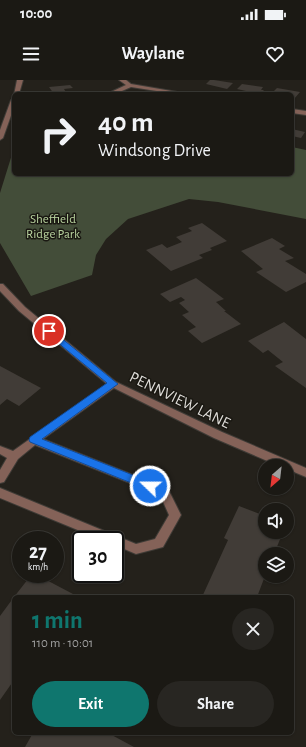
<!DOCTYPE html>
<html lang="en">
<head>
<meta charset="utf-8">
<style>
  :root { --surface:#1b1914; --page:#282622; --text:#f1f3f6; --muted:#a0a0a0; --line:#393834; --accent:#0f766e }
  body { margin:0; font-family:"Alegreya Sans",sans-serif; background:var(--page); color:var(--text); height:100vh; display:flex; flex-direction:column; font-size:15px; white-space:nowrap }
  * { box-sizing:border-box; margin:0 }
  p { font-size:13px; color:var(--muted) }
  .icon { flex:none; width:22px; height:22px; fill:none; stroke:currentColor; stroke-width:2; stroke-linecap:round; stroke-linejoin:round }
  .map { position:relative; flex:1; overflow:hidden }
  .sheet { position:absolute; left:12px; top:515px; width:282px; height:140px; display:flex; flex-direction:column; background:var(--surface); border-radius:6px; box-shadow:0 1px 3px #0004,0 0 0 1px var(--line) }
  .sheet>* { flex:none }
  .top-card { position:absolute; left:12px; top:12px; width:282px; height:84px; border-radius:6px; box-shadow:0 1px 3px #0004,0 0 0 1px var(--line); background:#1b1914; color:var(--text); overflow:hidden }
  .needle { width:26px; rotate:208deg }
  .tools { position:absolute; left:258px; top:379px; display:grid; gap:8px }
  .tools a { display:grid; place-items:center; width:36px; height:36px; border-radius:50%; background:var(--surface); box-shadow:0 1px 3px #0004,0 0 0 1px var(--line); font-size:20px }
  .speed { position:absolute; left:12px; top:451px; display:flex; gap:8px; font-size:20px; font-weight:700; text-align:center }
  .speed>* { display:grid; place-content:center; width:52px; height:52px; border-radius:50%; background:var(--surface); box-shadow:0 1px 3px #0004,0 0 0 1px var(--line); line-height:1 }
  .speed small { font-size:10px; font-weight:400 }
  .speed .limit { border:2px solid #111; border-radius:6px; background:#fff; color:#111 }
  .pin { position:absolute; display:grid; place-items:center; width:34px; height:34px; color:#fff; margin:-17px; border:2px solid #fff; border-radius:50%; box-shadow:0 1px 4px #0007 }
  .me { position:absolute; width:44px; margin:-22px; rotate:292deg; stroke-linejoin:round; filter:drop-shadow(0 0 3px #0008) }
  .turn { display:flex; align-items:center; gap:14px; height:84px; padding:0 20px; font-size:18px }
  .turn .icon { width:52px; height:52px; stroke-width:2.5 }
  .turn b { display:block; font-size:28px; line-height:34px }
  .round { display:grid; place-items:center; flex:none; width:42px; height:42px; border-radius:21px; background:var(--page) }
  .summary { display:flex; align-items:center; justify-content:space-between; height:68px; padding:0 20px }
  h1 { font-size:24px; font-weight:600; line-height:30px; color:var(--accent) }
  .action { display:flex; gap:8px; margin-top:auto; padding:8px 20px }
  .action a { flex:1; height:46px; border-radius:24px; background:var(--accent); color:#fff; font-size:16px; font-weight:600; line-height:46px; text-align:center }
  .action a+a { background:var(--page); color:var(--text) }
  .status { display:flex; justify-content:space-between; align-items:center; height:28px; padding:0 20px; background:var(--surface); direction:ltr }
  .status svg { height:11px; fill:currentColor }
  header { display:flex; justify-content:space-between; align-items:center; height:52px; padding:0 20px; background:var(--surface); font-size:18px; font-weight:600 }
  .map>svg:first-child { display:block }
  .green { fill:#434d39 }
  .building { fill:#413c37 }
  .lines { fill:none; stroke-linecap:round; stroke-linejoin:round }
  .minor-casing { stroke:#3e3b36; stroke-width:2 }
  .minor { fill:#846258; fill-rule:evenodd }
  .route { fill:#1a73e8; stroke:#114b97 }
  .labels { text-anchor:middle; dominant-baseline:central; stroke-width:3; stroke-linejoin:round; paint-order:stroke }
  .far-park-label { font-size:13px; fill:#b9d39f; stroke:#1a1812 }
  .street-label { font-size:16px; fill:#dfddd9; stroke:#1a1812 }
</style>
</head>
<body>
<div class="status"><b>10:00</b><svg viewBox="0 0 49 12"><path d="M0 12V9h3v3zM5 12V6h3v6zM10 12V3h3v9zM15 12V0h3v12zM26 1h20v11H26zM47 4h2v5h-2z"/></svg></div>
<header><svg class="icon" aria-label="menu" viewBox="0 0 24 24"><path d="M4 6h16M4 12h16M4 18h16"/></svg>Waylane<svg class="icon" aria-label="heart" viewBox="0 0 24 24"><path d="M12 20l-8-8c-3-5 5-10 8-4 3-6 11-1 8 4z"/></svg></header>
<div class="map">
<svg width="306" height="667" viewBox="0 0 306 667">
  <rect width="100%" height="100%" fill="#24211b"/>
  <path class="green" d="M292,67L306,70V139L218,122L189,119L128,139L106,159L96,175L92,195L31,216L0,163V113L14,68V94H292Z"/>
  <path class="building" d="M210,0H214L233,3L227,9L206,4Z
    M242,4L263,7L261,10H264L260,14L237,9Z
    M70,5L73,8L64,9L67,14H54L49,7Z
    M277,8L300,12L294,19H292V14L273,12Z
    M292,49L305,52L301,58L292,56Z
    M202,143L227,161L210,168L212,170L199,175L203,178L171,191L146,170L162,164L167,168L182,162L176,157L192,151L188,148Z
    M272,158L285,166L279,169L294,178L285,181L306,194V202L286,212L256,192L263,189L241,171Z
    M196,198L224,219L216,222L226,231H224L241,244L202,263L188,251L196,247L182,235L189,232L179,223L185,220L181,217L170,222L160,214Z
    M284,242L306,259V308L275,286L283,282L268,270L263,273L248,261Z
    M0,286L41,308L19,326L7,319L0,325Z
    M239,426L265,436V452H283L274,474H265V496L257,517H202L228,460L224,458Z
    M32,494H35L73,514L71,517H14Z
    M14,517V600L0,620V536Z
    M33,653H108L134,667H25Z"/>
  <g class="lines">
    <g class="minor-casing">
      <path id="minor" d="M17,0H23L19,14L14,15Z
        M119,0H126L131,4L189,14H176L131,7L115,14H111V12L126,5Z
        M14,18V27L3,58L0,60V50L11,20Z
        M292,29L306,31V35L292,33Z
        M0,204H3L25,227L116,302L222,352L306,388V397L287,389V386H279L214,358L114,308L43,359L168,409L181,435L163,467L136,474L115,465V460H102L0,418V408L136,464L155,459L169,435L160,415L35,365L18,379L4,402L0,403V390L7,378L0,374V366L13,371L107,304L19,231L0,211Z"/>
    </g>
    <use href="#minor" class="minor"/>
  </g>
  <path class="route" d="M49,248L118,304L42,359L153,403L155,406L153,409H146L30,362L29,360L30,357L107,303L46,253L45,251Z"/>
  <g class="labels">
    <g class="far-park-label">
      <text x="53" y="139">Sheffield<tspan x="53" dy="15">Ridge Park</tspan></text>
    </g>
    <g class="street-label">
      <text transform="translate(180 320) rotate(26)">PENNVIEW LANE</text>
    </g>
  </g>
</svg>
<div class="tools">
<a><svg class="needle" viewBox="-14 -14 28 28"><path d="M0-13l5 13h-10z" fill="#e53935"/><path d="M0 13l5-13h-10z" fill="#a0a0a0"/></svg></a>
<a><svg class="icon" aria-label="sound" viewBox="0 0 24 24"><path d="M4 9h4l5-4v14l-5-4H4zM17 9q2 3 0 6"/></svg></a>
<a><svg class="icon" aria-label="layers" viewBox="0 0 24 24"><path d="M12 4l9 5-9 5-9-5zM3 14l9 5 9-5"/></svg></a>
</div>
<div class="speed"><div>27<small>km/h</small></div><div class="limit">30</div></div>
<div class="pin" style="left:49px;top:251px;background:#d93025"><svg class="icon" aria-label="arrive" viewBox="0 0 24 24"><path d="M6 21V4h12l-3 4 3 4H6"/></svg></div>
<svg class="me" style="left:150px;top:406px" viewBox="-20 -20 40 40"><circle r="17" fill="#1a73e8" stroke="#fff" stroke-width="3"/><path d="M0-11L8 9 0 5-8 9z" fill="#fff"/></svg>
<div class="top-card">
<div class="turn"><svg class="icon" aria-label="right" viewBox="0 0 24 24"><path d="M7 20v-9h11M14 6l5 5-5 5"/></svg><div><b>40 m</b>Windsong Drive</div></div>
</div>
<section class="sheet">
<div class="summary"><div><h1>1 min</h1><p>110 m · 10:01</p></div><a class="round"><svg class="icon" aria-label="close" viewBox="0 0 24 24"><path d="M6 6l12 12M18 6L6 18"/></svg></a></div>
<div class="action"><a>Exit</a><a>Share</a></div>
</section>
</div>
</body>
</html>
